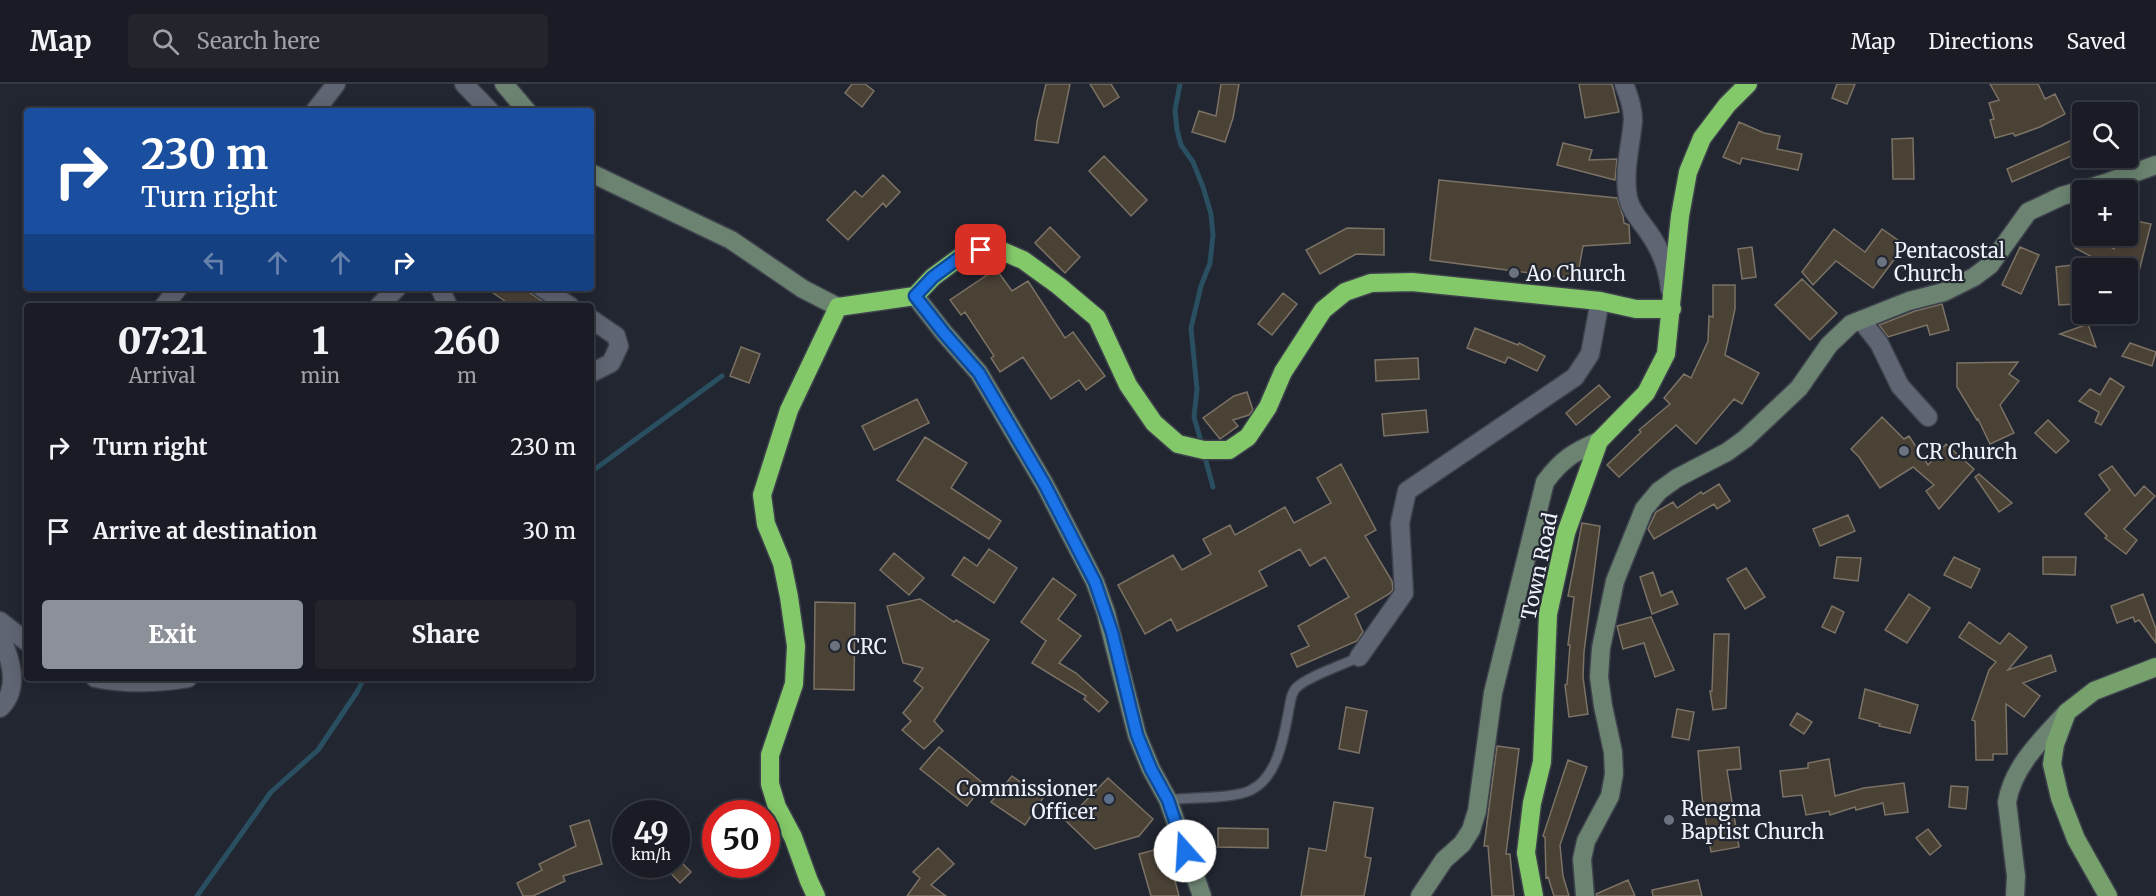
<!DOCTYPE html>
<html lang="en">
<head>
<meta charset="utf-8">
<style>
  :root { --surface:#1a1c25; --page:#23252d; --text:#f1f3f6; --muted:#9fa1a7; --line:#383a42; --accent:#8c9099 }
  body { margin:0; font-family:Merriweather,serif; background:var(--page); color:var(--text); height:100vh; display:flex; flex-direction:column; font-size:22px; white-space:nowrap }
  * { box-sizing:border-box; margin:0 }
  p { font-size:20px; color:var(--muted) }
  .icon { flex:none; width:33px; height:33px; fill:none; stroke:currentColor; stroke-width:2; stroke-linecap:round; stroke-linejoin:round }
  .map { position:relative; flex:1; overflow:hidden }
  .panel { position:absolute; left:24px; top:219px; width:570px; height:378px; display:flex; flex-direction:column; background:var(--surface); border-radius:6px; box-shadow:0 3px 15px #0003,0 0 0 2px var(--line) }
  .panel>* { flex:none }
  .hud { position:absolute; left:24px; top:24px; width:570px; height:183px; border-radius:6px; box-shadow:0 3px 15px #0003,0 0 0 2px var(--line); background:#1a4fa0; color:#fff; overflow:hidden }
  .controls { position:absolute; left:2072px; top:18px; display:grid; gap:12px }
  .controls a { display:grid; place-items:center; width:66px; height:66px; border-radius:6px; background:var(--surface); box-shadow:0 3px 15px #0003,0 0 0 2px var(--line); font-size:30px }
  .speed { position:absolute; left:612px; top:716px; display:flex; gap:12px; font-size:30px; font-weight:700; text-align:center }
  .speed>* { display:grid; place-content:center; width:78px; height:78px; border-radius:50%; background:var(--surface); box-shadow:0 3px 15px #0003,0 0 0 2px var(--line); line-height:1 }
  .speed small { font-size:15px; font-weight:400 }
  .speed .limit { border:9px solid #d22; background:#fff; color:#111 }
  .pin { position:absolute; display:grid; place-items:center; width:51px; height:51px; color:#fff; margin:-26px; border-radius:12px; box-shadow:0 3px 9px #0006 }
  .me { position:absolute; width:66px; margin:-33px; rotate:341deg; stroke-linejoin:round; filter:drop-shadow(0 0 4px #0008) }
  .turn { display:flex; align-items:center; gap:21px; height:126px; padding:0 18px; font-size:27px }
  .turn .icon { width:78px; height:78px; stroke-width:2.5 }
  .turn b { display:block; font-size:42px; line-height:51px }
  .lanes { display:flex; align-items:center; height:57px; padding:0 18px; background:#0003; justify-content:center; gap:30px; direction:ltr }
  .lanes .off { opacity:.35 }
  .eta { display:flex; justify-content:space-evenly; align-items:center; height:102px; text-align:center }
  .eta b { font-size:36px; font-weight:800; line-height:42px }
  .action { display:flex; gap:12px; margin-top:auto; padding:12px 18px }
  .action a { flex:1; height:69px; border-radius:6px; background:var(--accent); color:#fff; font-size:24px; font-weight:800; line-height:69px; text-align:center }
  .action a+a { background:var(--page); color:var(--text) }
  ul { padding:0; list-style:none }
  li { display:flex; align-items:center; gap:18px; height:84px; padding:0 18px }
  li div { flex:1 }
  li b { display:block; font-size:22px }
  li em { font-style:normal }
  header { display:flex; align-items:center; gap:36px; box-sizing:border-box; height:84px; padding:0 30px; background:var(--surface); border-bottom:2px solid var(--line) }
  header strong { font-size:28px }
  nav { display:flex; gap:33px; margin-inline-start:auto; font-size:21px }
  .search { width:420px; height:54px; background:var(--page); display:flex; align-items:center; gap:15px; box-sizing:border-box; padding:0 21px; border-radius:6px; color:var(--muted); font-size:22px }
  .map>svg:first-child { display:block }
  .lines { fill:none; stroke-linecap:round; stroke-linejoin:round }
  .stream { stroke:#294f61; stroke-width:5 }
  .building { fill:#4b4236; stroke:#7b7265; stroke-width:1.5 }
  .lane-casing { stroke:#3d414b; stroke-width:12 }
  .street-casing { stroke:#3d414b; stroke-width:21 }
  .secondary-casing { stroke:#3d414b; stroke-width:21 }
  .primary-casing { stroke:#3d414b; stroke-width:21 }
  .highway-casing { stroke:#3d414b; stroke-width:21 }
  .lane { stroke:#606573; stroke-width:9 }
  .street { stroke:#606573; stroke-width:18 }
  .secondary { stroke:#6b8370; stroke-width:18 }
  .primary { stroke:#76a16d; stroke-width:18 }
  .highway { stroke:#84c969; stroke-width:18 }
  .route-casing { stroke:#114b97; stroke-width:15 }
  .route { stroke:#1a73e8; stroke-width:10 }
  .worship-dot { fill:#6b7280; stroke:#222631; stroke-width:2 }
  .service-dot { fill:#5c6f8a; stroke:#222631; stroke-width:2 }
  .labels { text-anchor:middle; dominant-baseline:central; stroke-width:4.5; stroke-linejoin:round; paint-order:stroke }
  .poi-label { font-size:20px; fill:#f0f3fb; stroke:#222631; text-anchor:start }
  .street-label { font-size:20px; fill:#f0f3fb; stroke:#222631 }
</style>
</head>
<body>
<header>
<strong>Map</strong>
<div class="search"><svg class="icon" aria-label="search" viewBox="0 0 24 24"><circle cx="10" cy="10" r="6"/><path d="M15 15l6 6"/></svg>Search here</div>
<nav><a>Map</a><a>Directions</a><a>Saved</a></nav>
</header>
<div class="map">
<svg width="2156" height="812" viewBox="0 0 2156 812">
  <rect width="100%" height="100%" fill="#222631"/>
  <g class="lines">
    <path class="stream" d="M1180,0L1175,26L1177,46L1181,61L1193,78L1203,103L1211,130L1213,151L1210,179L1201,202L1191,244L1197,305L1194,333L1202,361
      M1204,370L1213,403
      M591,388L722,292
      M197,812L271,708L318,666L357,608L364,594"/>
  </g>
  <path class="building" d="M852,0H865L874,7L862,23L845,9Z
    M1046,0H1070L1058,59L1035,56L1037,38Z
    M1090,0H1111L1119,13L1104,23Z
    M1221,0H1239L1233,34L1225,58L1192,48L1199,27L1216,32Z
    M1579,0H1612L1619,28L1585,34Z
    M1837,0H1855L1847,20L1832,14Z
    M1990,0H2038L2045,15L2055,10L2065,30L2040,43L2015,52L2013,49L1995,54L1990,36L1994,35L1989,19L1999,16Z
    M1739,38L1764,49L1780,52L1777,65L1802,70L1798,86L1742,74L1740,80L1723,73Z
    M1913,54L1914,95H1893L1892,55Z
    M2072,56L2078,69L2012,98L2007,85Z
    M1563,59L1592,66L1589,76L1617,75L1615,96L1557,81Z
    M1104,72L1147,116L1131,132L1089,87Z
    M883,91L900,108L886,123L883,119L848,156L827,136L855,107L862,113Z
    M1439,96L1617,114L1623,132L1624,139L1629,141L1630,159L1583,162L1577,195L1430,176Z
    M2127,135L2151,140L2132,215L2127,214V184H2113L2075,164L2082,151L2089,152L2114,165L2117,152H2127Z
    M1050,143L1080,173L1065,189L1035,159Z
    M1347,144L1384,145V171L1356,170L1320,190L1306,166Z
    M1834,145L1865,168L1882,145L1905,161L1873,204L1836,177L1813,201L1802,188Z
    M1752,163L1756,193L1742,195L1738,165Z
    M2020,163L2039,171L2021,210L2002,201Z
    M2072,181L2075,220L2059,221L2056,183Z
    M996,185L1012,207L1028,197L1065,254L1073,248L1105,292L1086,306L1079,296L1051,315L1023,273L1000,288L991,274L994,272L965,228L961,231L950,216Z
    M1802,195L1837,229L1810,256L1775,221Z
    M1713,201H1735V225L1725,271L1759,289L1742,320L1734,315L1696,360L1676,341L1619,393L1607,381L1641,348L1639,346L1670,320L1664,314L1684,290L1691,294L1708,257L1709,232L1713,233Z
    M486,204H523L549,222H512Z
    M1283,209L1297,220L1272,251L1258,240Z
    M1942,220L1949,246L1930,251L1927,241L1888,253L1879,241L1915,227Z
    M2088,240L2096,263L2060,250Z
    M1475,244L1518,261L1519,259L1545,272L1537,287L1508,273L1505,279L1467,264Z
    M2130,259L2156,268L2152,282L2122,272Z
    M741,263L760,270L749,299L730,292Z
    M1418,274L1419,295L1376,297L1375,276Z
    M2018,278L2009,290L2019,297L2000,321L2014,349L1990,360L1978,335L1977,336L1957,303V279Z
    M2110,294L2124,303L2101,341L2095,338L2099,328L2079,317L2090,305L2100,311Z
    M1599,301L1610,313L1576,341L1566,329Z
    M1247,308L1253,326L1249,331L1233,336L1238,342L1220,355L1203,334L1234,312Z
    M917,315L929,339L874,366L862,342Z
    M1426,326L1428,348L1384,352L1382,330Z
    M1882,333L1904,355L1909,352L1928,381L1946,360L1974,385L1939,425L1926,407L1934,401L1913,383L1880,404L1859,373L1851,365Z
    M2048,336L2069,357L2056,369L2035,349Z
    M925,353L967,379L951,404L1001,437L989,455L897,396Z
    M1341,380L1376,446L1365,452L1392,497L1393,506L1389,510L1355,530L1363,548L1357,557L1297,583L1291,570L1309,562L1298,542L1349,513L1325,473L1310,482L1300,465L1259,487L1267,502L1177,547L1171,535L1145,550L1118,501L1173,471L1182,486L1211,470L1203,455L1230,441L1235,451L1285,423L1294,439L1331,419L1317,394Z
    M2112,382L2135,412L2144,402L2155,412L2124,445L2137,456L2126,470L2105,454L2107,452L2085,430L2110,406L2099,391Z
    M1979,390L2012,419L1999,428L1975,393Z
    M1719,400L1730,417L1717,425L1714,420L1654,455L1648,445L1656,428L1673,418L1677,424L1701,408L1703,410Z
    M1848,431L1855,447L1820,462L1813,445Z
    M1582,439L1600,442L1584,568L1583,593L1588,630L1569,633L1565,601L1567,600L1570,561H1568L1574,513L1568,512Z
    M989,465L1017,484L994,519L952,491L964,473L977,482Z
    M894,469L924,494L909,511L880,486Z
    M1837,473L1861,474L1858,497L1834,494Z
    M1954,473L1980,485L1971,504L1944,491Z
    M2043,473H2076L2075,491L2043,490Z
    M1746,484L1765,513L1745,525L1727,495Z
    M1653,488L1661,512L1672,507L1678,520L1652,530L1640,493Z
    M1053,494L1076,511L1058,535L1081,552L1059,579L1076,589L1108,618L1099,628L1084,615L1086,612L1032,579L1046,557L1021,538Z
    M1909,510L1930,524L1907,559L1885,546Z
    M2143,510L2156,545V559L2139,536L2135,538L2133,533L2117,539L2111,522Z
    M920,515L954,538L956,536L989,556L934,637L943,647L924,665L902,646L911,637L903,629L923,604L914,597L923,584L903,579L887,522Z
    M815,518L855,519L854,606L814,605Z
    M1832,522L1844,528L1835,549L1822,543Z
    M1651,533L1674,586L1655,593L1644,559L1623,565L1617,542Z
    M1969,538L2000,560L2009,549L2027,563L2008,586L2051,571L2056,587L2023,599L2040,612L2024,633L2006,620L2007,670H1993V676H1976L1975,637L1972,636L1989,586L1996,578L1959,553Z
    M1714,550H1729L1726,624L1713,626L1710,607H1712Z
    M1865,605L1918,621L1910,649L1879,642L1880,640L1859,634Z
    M1346,623L1367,627L1359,669L1339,665Z
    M1677,625L1694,628L1689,656L1672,653Z
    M1797,629L1812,638L1804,650L1790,641Z
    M1497,662L1519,665L1506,770H1510L1514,812H1492L1488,762H1484Z
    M939,663L984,700L967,722L920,685Z
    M1739,663L1741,685L1727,686L1739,763L1711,768L1702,713L1698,667Z
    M1829,675L1835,712L1864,704L1904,699L1908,728L1885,731L1883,719L1856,726L1855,723L1830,731L1829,727L1806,731L1802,711L1783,713L1780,687L1808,684V679Z
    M1568,676L1587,683L1560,761L1563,792L1569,812H1554L1548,793L1546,794L1545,753L1543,752Z
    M1012,692L1043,714L1025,741L991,718Z
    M1108,694L1153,735L1139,752L1095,765L1066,737Z
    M1951,702L1968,703L1966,725L1949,723Z
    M1334,718L1373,724L1365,773L1371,774L1364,812H1301L1309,764L1326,767Z
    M589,736L602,780L563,792L565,797L533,812H523L517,799L542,786L539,780L576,762L570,742Z
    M1218,744L1268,745V764L1218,763Z
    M1928,745L1941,762L1930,771L1916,754Z
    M1166,763L1179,812H1151L1139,770Z
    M938,764L954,780L931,801L946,812H907L920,794L913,788Z
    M662,780H683L691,788L680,799Z
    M1628,796L1635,812H1596V810Z
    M1698,796L1702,812H1653L1652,806Z"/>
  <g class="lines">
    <g class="lane-casing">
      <path id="lane" d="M1168,716C1189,713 1234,715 1251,706C1278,693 1284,652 1289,625C1291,617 1290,611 1296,604C1308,592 1343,581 1359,573"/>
    </g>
    <g class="street-casing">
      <path id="street" d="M464,0L490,27
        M1624,0C1629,12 1633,23 1633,36C1631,61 1623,88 1628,114C1631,128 1641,137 1649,149C1661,166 1668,185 1670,205
        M315,27L336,0
        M440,204L448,222
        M542,204L570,222
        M164,222L178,204
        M379,222L397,204
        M591,235L616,252L619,262L611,279L591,289
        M1861,236L1879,259L1900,302L1928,333
        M0,537L27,558
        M0,551C10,573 21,604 0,624
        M1359,573L1404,509L1400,439L1407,407L1575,293L1590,270L1600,217
        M95,594C125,600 158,599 188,594"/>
    </g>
    <g class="secondary-casing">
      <path id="secondary" d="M504,0L527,27
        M591,89L731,156L803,205L838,223
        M915,212L944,249L979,289L1045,401L1095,498L1106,529L1137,651L1151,685L1168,716L1202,812
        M1420,812L1444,776L1462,760L1471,746L1477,727L1493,609L1545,398C1562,375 1574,368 1599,357
        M1585,812L1582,775L1586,757L1610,712L1614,690L1613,668L1603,622L1599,593L1601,564L1615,497L1644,425L1659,407L1677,394L1727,368L1745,355L1799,304L1829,261L1851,240L1909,217L1944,208L1974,193L1990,181L2028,128L2062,112L2106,99L2156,81
        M2015,812L2016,792L2007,718C2013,682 2043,654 2067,628"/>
    </g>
    <g class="primary-casing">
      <path id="primary" d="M2108,812L2076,755L2060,714L2052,680L2055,660L2067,628L2094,607L2156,583"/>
    </g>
    <g class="highway-casing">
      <path id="highway" d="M816,812L809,797L793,753L777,723L770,700V671L794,600L796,562L789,513L782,479L766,440L762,411L789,326L838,223L915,212L933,193L967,168L995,164L1023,176L1059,202L1097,234L1128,301L1154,339L1178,360L1204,366H1229L1248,353L1268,323L1283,288L1323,226L1345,208L1371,199L1412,198L1600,217L1636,225H1672
        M1534,812L1526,769L1532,719L1542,678L1548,530L1566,449L1599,357L1646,309L1666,270L1680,132L1688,88L1702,54L1727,21L1748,0"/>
    </g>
    <use href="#lane" class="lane"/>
    <use href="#street" class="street"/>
    <use href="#secondary" class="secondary"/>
    <use href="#primary" class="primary"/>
    <use href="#highway" class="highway"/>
  </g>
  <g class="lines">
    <g class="route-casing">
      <path id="route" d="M981,166L967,168L933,193L915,212L944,249L979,289L1045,401L1095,498L1112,548L1137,651L1151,685L1168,716L1185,767"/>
    </g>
    <use href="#route" class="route"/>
  </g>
  <g class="worship-dot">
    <circle cx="1882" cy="178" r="6"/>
    <circle cx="1514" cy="189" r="6"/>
    <circle cx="1904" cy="367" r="6"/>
    <circle cx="835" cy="562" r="6"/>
    <circle cx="1669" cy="736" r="6"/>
  </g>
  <circle class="service-dot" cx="1109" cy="715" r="6"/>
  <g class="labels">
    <g class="poi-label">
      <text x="1894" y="166">Pentacostal<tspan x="1894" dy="23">Church</tspan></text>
      <text x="1526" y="189">Ao Church</text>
      <text x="1916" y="367">CR Church</text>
      <text x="847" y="562">CRC</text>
      <text x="1097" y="704" text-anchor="end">Commissioner<tspan x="1097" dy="23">Officer</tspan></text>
      <text x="1681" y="724">Rengma<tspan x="1681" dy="23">Baptist Church</tspan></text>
    </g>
    <g class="street-label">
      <text transform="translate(1539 482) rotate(-78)">Town Road</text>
    </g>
  </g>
</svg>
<div class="controls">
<a><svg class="icon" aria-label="search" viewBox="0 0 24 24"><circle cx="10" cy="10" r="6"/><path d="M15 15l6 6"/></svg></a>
<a>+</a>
<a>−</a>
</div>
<div class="speed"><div>49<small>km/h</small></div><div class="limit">50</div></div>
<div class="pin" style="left:981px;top:166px;background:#d93025"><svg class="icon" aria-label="arrive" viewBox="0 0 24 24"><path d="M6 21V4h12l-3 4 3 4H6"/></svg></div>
<svg class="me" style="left:1185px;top:767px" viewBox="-20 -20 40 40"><circle r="19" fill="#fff"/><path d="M0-13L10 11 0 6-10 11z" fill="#1a73e8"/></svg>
<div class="hud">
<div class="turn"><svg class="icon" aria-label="right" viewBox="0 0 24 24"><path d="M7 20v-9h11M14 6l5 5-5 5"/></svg><div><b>230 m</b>Turn right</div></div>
<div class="lanes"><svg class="icon off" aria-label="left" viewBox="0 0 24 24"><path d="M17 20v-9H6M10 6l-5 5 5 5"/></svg><svg class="icon off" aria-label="ahead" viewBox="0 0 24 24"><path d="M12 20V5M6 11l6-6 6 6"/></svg><svg class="icon off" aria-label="ahead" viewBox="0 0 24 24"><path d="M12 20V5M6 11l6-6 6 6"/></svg><svg class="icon" aria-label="right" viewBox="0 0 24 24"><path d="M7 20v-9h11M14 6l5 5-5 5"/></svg></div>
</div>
<section class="panel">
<div class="eta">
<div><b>07:21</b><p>Arrival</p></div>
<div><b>1</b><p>min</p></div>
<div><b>260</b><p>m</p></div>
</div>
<ul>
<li><svg class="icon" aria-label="right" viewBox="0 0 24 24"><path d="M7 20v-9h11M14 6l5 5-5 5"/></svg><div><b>Turn right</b></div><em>230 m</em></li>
<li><svg class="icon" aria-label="arrive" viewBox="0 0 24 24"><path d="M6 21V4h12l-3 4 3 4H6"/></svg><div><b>Arrive at destination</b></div><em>30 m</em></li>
</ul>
<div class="action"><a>Exit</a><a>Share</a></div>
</section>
</div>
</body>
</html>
